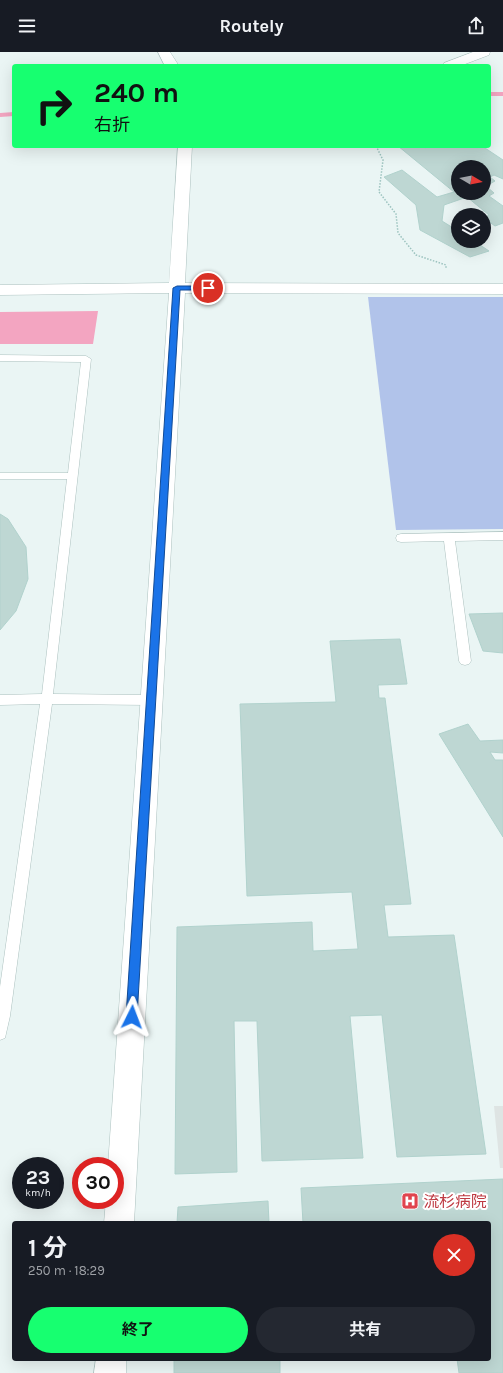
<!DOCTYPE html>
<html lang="ja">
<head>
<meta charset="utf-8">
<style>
  :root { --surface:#171b24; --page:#242831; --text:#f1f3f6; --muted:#9ea1a6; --accent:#17ff70 }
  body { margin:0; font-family:Karla,"Noto Sans JP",sans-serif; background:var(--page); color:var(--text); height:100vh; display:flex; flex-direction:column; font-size:15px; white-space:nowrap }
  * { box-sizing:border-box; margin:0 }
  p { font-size:13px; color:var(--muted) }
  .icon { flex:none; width:22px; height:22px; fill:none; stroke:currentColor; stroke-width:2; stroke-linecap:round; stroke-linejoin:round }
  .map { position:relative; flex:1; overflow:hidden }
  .panel { position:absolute; left:12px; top:1169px; width:479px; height:140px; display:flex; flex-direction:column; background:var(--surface); border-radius:4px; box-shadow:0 4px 16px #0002 }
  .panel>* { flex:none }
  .hud { position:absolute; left:12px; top:12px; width:479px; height:84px; border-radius:4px; box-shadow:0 4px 16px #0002; background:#17ff70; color:#111; overflow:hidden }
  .needle { width:26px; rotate:100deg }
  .buttons { position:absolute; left:451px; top:108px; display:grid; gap:8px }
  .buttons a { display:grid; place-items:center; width:40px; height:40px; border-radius:50%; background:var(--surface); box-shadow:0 4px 16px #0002; font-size:20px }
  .speed { position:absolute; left:12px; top:1105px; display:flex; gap:8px; font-size:20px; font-weight:700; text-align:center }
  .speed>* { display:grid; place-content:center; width:52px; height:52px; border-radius:50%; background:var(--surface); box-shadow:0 4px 16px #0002; line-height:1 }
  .speed small { font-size:10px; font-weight:400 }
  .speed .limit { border:6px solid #d22; background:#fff; color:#111 }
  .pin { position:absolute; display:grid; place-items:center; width:34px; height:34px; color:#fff; margin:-17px; border:2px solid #fff; border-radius:50%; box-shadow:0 1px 4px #0007 }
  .me { position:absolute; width:44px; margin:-22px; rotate:3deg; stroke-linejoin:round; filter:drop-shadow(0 0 3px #0008) }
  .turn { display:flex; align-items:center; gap:14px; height:84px; padding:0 16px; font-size:18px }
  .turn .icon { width:52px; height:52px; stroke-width:2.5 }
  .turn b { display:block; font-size:28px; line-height:34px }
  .round { display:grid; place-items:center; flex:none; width:42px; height:42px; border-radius:21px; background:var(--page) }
  .overview { display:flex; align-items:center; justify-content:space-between; height:68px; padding:0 16px }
  h1 { font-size:24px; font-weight:700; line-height:30px }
  .button { display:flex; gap:8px; margin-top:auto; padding:8px 16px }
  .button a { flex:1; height:46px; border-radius:24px; background:var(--accent); color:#111; font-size:16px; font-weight:700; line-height:46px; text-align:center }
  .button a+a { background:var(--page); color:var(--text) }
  header { display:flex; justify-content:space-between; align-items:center; height:52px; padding:0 16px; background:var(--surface); font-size:18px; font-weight:700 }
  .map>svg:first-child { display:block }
  .green { fill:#b1c3ea }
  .parking { fill:#dee4e3 }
  .water { fill:#f3a5c1 }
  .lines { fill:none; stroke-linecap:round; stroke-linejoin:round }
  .stream { fill:#f3a5c1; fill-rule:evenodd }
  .building { fill:#bed7d3; stroke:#b1d2cd; fill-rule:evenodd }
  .service-casing { stroke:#acc1bf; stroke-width:1 }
  .minor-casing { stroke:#acc1bf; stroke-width:1 }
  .path { stroke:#9cc3bf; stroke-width:1.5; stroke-dasharray:1.5 1.5; stroke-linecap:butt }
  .service { fill:#fff; fill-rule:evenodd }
  .minor { fill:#fff; fill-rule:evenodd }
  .route { fill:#1a73e8; stroke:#114b97 }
  .labels { text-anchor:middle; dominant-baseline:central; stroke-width:4; stroke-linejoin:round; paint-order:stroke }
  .near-health-label { font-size:16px; fill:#be3a42; stroke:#fff; text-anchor:start }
</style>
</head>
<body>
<header><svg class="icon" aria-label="menu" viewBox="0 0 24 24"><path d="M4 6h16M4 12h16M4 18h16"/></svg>Routely<svg class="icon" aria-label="share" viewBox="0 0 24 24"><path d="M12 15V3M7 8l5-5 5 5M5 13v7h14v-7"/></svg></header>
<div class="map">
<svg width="503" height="1321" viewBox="0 0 503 1321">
  <rect width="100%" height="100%" fill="#eaf5f4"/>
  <path class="green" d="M368,245H503V477L396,478Z"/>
  <path class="parking" d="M494,1054H503V1116H500Z"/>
  <path class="water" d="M98,259L93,292H0V260Z"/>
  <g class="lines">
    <path class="stream" d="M489,40H503V44H489Z
      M14,60V64L0,65V61Z"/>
  </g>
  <path class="building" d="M398,94H423L425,96L430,94H482L503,108V127L494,123L490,125L495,129L486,134L494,141L489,144L503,154V171L495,174L484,166L489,163L467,145L444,153L442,169L458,179V189H474L489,199L470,205L420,178L416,153L384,125L402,118L437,145L454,140ZM458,115H484V141H458Z
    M0,462L8,467L26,495L28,527L16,559L0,578Z
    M503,561V601L483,599L469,562Z
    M400,587L407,632L378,633L379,646H385L411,852L384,853L388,885L454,883L486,1102L397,1105L382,963L350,964L363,1106L262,1109L257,969H234L237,1120L175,1122L177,875L312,870L313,899L358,897L352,840L247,844L240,652L336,650L330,589Z
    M468,672L480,689L503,688V701L490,700L495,708H503V785L439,682Z
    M503,1127V1321H459L457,1307H489V1171H303L301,1136Z
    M268,1149L269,1171H177L178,1155Z
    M174,1307H280V1321H174Z"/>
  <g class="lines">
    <g class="service-casing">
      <path id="service" d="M0,303L86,304L91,307L53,642L151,643L155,645L157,648L155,651L151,653L52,652L10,964L5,986L0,988V935L40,652L0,653V643L42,642L67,427H0V421H68L81,310L0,309Z
        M503,480V488L455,489L471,609L469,612L465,613L461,612L459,609L444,489L401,490L397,489L396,486L397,483L401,482Z"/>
    </g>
    <g class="minor-casing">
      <path id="minor" d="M158,0H170L179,14H165Z
        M473,0H490L489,3L460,14H442L444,11Z
        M178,94H192L185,231L503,232V242L185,241L134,1171H104L106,1148H115V1114H108L169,241L0,243V233L169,231Z
        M96,1307H126V1321H94Z"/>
    </g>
    <path class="path" d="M376,94L383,108L379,140L396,162L398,181L416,203L446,213V216"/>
    <use href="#service" class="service"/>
    <use href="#minor" class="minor"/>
  </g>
  <path class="route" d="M208,234L212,236L211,238H180L137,965L135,968L132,970L128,968L126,965L173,236L177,234Z"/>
  <defs>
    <g id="hospital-square" transform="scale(0.9)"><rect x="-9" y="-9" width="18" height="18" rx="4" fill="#e0444e" stroke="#fff"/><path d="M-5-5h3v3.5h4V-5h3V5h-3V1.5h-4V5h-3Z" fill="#fff"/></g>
  </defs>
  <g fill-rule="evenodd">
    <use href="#hospital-square" x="410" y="1149"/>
  </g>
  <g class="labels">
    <g class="near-health-label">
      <text x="423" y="1149">流杉病院</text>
    </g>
  </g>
</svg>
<div class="buttons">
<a><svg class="needle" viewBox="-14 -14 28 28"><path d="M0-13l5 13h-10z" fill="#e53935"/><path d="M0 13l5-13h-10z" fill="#9ea1a6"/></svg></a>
<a><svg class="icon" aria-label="layers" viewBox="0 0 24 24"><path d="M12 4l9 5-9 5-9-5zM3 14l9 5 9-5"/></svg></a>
</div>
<div class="speed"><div>23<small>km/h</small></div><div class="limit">30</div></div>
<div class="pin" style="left:208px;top:236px;background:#d93025"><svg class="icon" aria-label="arrive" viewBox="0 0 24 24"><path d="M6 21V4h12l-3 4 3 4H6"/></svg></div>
<svg class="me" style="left:132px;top:965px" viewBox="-20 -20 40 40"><path d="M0-17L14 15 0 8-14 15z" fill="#1a73e8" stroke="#fff" stroke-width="4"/></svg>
<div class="hud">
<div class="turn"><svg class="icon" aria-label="right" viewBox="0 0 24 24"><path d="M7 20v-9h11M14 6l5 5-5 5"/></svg><div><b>240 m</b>右折</div></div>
</div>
<section class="panel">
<div class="overview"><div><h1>1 分</h1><p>250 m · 18:29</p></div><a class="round" style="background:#d93025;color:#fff"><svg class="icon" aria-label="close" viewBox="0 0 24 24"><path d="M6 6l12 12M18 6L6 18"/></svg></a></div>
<div class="button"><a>終了</a><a>共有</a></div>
</section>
</div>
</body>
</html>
